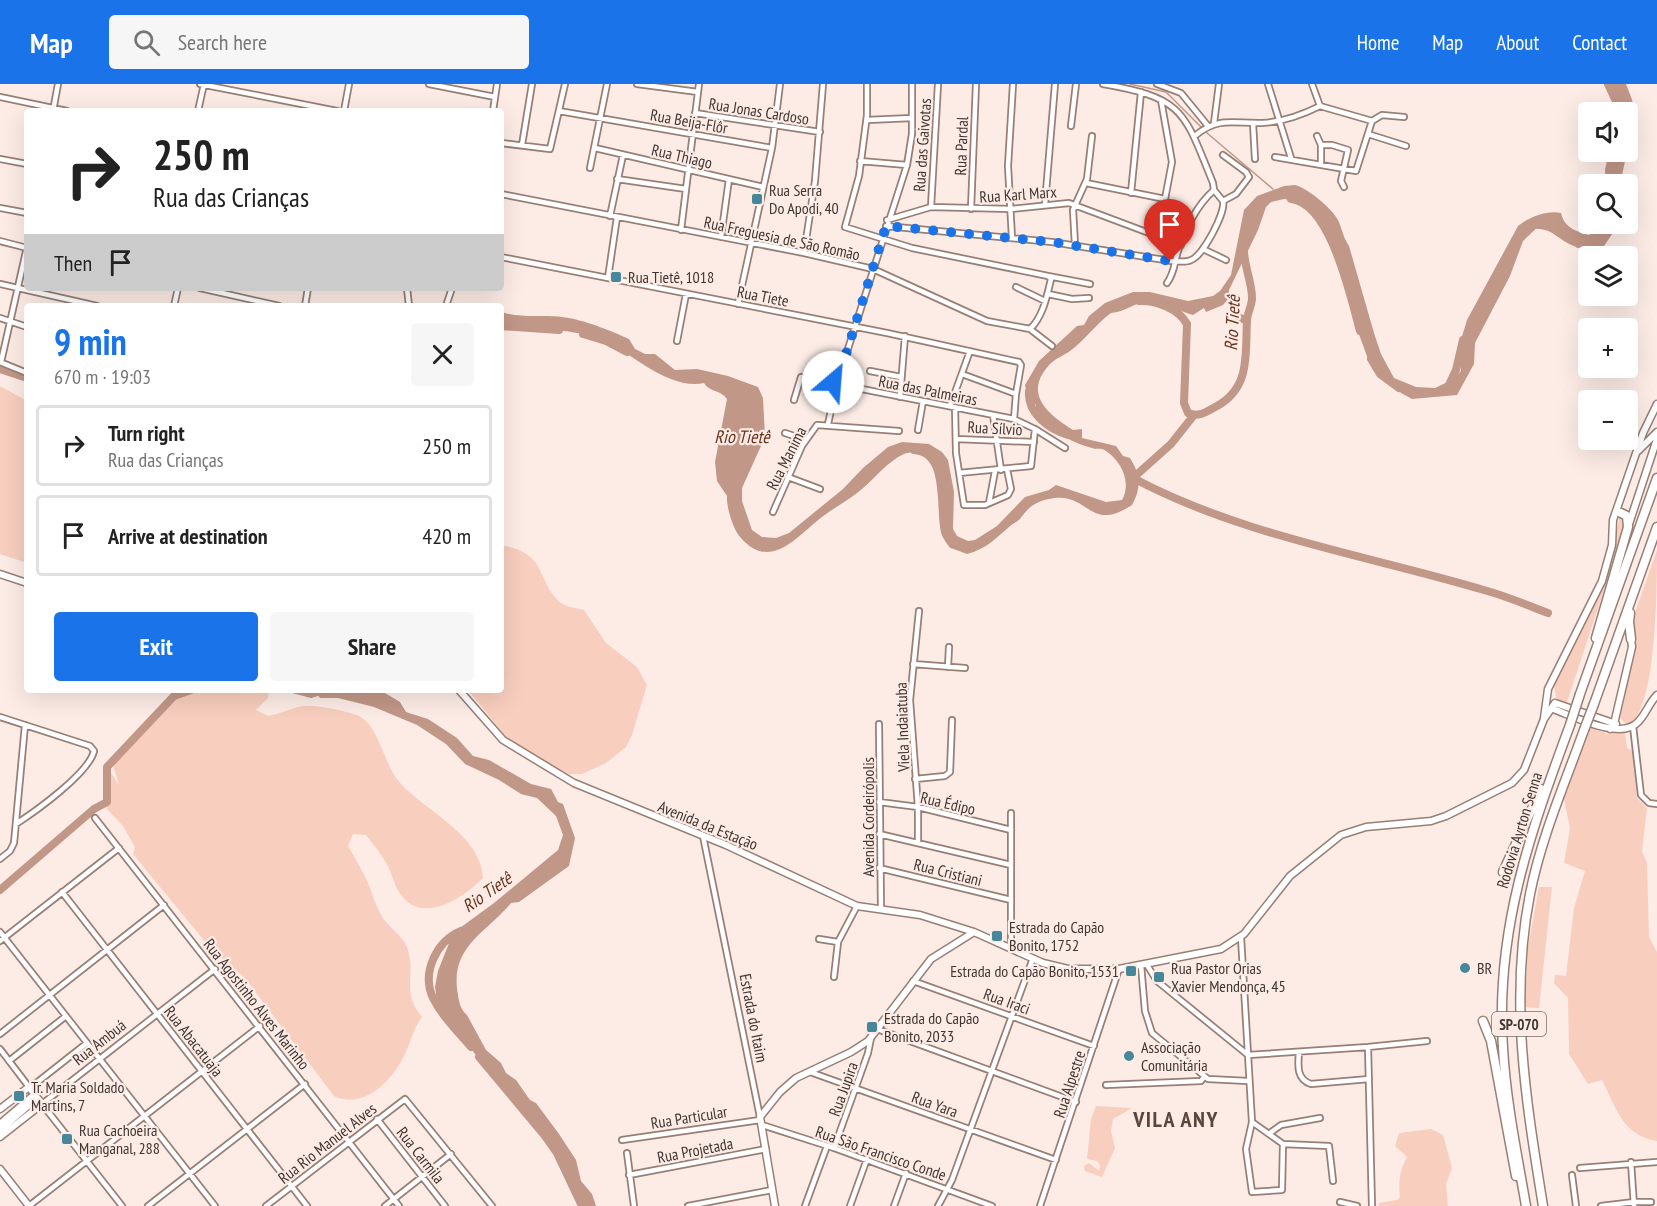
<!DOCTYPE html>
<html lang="en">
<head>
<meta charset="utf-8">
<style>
  :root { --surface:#fff; --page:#f6f6f6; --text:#222; --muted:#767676; --line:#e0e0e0; --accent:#1a73e8 }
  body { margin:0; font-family:"PT Sans Narrow",sans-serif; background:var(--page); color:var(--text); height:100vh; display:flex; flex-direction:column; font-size:22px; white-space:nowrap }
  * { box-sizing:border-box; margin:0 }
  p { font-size:20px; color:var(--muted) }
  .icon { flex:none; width:33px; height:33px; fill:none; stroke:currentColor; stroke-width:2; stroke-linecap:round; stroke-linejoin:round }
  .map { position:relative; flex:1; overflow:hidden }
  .sheet { position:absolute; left:24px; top:219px; width:480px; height:390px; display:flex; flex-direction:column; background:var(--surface); border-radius:6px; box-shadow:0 6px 24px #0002 }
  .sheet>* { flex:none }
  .guide { position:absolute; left:24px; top:24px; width:480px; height:183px; border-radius:6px; box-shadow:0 6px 24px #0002; background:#fff; color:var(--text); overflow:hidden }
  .tools { position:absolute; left:1578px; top:18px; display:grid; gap:12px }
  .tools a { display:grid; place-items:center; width:60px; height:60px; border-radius:6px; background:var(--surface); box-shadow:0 6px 24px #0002; font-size:30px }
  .pin { position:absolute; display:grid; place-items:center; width:51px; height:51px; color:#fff; margin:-62px -26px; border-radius:50% 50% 50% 0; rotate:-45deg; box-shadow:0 0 6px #0007 }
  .pin .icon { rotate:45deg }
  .me { position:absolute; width:66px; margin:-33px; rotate:27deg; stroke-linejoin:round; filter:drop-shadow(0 0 4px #0008) }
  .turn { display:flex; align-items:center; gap:21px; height:126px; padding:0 30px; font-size:27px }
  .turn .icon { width:78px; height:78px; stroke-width:2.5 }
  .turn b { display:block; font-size:42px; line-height:51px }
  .then { display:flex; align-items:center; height:57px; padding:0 30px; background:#0003; gap:12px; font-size:22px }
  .round { display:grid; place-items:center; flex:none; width:63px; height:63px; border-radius:6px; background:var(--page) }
  .head { display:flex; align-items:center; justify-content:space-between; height:102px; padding:0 30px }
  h1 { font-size:36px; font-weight:700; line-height:45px; color:var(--accent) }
  .action { display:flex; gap:12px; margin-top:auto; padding:12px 30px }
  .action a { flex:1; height:69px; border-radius:6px; background:var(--accent); color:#fff; font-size:24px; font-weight:700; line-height:69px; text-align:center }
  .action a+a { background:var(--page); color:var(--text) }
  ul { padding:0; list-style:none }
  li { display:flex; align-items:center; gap:18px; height:81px; margin:0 12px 9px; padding:0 18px; border:3px solid var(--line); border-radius:6px }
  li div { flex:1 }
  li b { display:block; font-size:22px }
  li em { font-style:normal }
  header { display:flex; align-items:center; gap:36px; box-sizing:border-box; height:84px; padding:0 30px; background:var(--accent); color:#fff }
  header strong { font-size:28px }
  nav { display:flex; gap:33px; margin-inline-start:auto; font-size:21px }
  .search { width:420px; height:54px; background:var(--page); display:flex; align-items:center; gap:15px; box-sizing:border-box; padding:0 21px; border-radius:6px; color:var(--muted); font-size:22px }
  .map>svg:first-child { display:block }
  .green { fill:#f8cebe }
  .water { fill:#c19788 }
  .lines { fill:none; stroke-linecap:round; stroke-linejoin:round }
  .stream { stroke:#c19788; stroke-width:1.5 }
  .river { stroke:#c19788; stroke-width:8 }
  .street-casing { stroke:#987f76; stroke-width:8 }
  .secondary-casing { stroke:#987f76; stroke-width:9 }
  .highway-casing { stroke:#987f76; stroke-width:11 }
  .street { stroke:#fff; stroke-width:4.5 }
  .secondary { stroke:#fff; stroke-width:6 }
  .highway { stroke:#fff; stroke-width:8 }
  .highway-bridge-casing { stroke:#987f76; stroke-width:11; stroke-linecap:butt }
  .highway-bridge { stroke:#fff; stroke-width:8 }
  .route { stroke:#1a73e8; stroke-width:10; stroke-dasharray:0 18 }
  .poi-dot { fill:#46879a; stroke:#fdece6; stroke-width:2 }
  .labels { text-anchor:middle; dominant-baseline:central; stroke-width:4.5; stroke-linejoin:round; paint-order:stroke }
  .shield { fill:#fdece6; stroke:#796c67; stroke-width:1.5 }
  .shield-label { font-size:15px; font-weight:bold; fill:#403531 }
  .street-label { font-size:16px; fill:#403531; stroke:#fdece6 }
  .poi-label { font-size:16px; fill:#403531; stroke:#fdece6; text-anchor:start }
  .water-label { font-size:18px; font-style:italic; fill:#69321c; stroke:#fdece6 }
  .district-label { font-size:22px; font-weight:bold; letter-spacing:1.5px; fill:#5b453c; stroke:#fdece6 }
</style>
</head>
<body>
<header>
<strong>Map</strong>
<div class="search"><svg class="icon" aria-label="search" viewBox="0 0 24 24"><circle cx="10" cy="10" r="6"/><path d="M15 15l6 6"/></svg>Search here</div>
<nav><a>Home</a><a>Map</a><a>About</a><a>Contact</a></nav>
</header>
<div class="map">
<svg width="1657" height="1122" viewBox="0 0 1657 1122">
  <rect width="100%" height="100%" fill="#fdece6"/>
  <path class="green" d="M0,302L27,317V479L0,470Z
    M1622,434L1626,439L1566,621L1557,617L1554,602C1580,543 1610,502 1619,435Z
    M506,462C548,471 537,499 561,519C566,523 577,524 584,526L606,559L637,583L647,601L632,651L626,663L606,679L582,690H569L553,682L507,654L468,606H501V463Z
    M1657,466C1657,500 1657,631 1627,641L1620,634L1635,567L1633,534Z
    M176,606H269L268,614L256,626L268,632C280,630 291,624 303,622C314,620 346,627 357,631C381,642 383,682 401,700C427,728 481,751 483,794C463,814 421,843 399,808C394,800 392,790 388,782C382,771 374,761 366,751L353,750L348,762C355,774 362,786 368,799C373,811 376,823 383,834C391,846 404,852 408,866C416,893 401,908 422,933C412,946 410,962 402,976C388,1001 362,1025 334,1012L244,893L211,865L133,770L135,763L123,742L107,725V683L119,701L111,674L160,628L168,613Z
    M1591,642L1607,650L1625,649L1627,664L1633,667L1637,714L1647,724L1642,767L1647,779L1649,853L1657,868V1057C1622,1051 1617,1025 1602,996L1588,1000L1569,970L1568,914L1554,899L1555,891L1566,892L1574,824L1585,787L1564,779L1570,744L1564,715Z
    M1539,803H1552L1539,924L1525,923L1528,863Z
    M1096,1022L1132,1024L1113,1035L1111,1047L1115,1064L1102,1093L1085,1087L1084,1082L1089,1079L1099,1087L1100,1081L1097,1077L1087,1075L1091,1035Z
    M1431,1045L1443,1051L1452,1084L1446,1100L1448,1122H1379V1119L1397,1116L1400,1113C1398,1097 1400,1086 1407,1073L1395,1062L1399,1049Z"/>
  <path class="water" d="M1608,0H1626C1637,27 1640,38 1628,66V28H1623Z
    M1611,68H1627L1621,96L1623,100H1614L1610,84Z
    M1295,101C1307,104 1332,124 1338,136C1342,145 1343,153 1349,162L1374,249L1381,270L1394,294L1416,303L1435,304L1454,295L1461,287L1460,259L1467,236L1518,142C1529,133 1547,126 1561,129C1564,143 1575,147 1589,151L1599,140H1619L1604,162L1577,164L1557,143L1542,139L1523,157L1510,192L1475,259L1474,280L1457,311L1412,315L1401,309L1368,275L1356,242L1357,231L1346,186L1319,129L1303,118L1284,115L1271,118L1266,123L1258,146L1229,206V214L1223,221L1206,228L1204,224L1193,231C1180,228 1167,219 1156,217C1139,214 1126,229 1111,229C1096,240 1085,256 1070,267C1063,272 1056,274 1050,280C1023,309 1046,329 1073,346L1082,345V354L1116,362L1123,372L1130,374C1140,390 1142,403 1132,421C1088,450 1089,406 1049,415C1034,418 1028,424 1020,435C1017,438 1012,440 1009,443C995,455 986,465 967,470L951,464C940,442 951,383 926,371C921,368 909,368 904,370C888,377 875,394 862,405C848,417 831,425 817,437C794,456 769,486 741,454C733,446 726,422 727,412L717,397L715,378L727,315C721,306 709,308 704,299C672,307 630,270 605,255C596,250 516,240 501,239V228C517,233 532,232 548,232C576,232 604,244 629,255L635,265L645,270H655L675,286L697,285L728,292L758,303L763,314L765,353L742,404V417L752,446L762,453L776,454L789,449L843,405L863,384L888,363L902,358L929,360L942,368L948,376L954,408L953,445L957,452L968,457L975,456L997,442L1025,413L1049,406L1056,401L1106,418L1122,416C1132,398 1121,377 1106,367C1101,363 1097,366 1092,364C1076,360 1045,345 1035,333L1036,321L1028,315L1025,301L1039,277L1077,242L1084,241L1089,232L1105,219L1133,208H1150L1188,217L1213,212L1220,207L1231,191L1244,126L1257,112L1284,102Z
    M314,606L385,609L400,618L406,628L428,635L457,654L473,672L489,676L531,700L551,705L558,718L563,720L575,754L569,782L519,818L511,819C485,850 449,863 458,911C459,919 461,926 467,931L486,966L501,979L506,989L516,996L530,1016L536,1019L559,1050L576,1076L581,1097L592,1110L596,1122H581L567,1088L538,1038L479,975L445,932L437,917L435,903L438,887L453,849L494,819L558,766L563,751L556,732L537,714L521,710L499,696L465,680L446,660L417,641L374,623L338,614H320Z"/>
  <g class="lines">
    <path class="stream" d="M1130,0L1166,8L1207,49L1273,105"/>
    <path class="river" d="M1608,0L1621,28
      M1610,100L1609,86L1613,68
      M1291,115C1331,119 1351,215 1360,247
      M1530,141C1559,139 1557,154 1580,160
      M1229,214L1239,234L1247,236
      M1139,217C1156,216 1179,225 1187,240L1184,319L1188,329C1199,334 1207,327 1217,322C1251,303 1245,270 1247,237C1247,229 1252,222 1252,214C1252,196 1242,178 1244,160
      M501,242L559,246
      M583,250L606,257L627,268
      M1371,275L1380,290L1399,304
      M0,285L27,294
      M1448,303L1456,286L1463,256
      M1029,307C1027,329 1048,345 1068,351
      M1194,331L1171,360L1133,394C1242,452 1367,471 1484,506C1506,512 1527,521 1548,529
      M914,366C950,368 939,427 945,448C946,452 950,457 952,460
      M296,606L311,610L324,606
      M0,806L94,725L107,718V683L174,612L191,606
      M461,847C437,857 421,888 433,914C442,932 458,948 471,963
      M479,973L545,1052L557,1069L582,1122"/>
    <g class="street-casing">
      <path id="street" d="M200,0L337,27
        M429,0L495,13
        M637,0L698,8
        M867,0V31L859,92L845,143L912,164L1048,192L1051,195C1047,212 1043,233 1030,245
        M1103,0C1185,14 1184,28 1213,99L1214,106C1196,122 1186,144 1178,167C1174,179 1175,188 1167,199
        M1157,0L1181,9L1208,42
        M1268,0L1291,74
        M1312,0L1320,22L1372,37
        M0,13L67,27
        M53,27L58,0
        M198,27L204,0
        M344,27L349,0
        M493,27L497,0
        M559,27L772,64
        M695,29L820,48
        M867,36L912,34
        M1214,39L1219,0
        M1253,39L1255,75
        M1071,42L1076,0
        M1368,50L1406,62
        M1196,51C1219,32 1235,40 1262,39C1282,38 1302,31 1320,22
        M1317,52L1321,61H1332L1348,66L1341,97L1344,103
        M501,59L550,65L565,0
        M522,61L532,0
        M595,64L763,103
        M1275,73L1356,87L1372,37L1382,31L1404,33
        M0,75L27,80
        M860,77L907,81
        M1321,80V61
        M590,84L607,0
        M617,95L686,105
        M1086,99L1165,115L1172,78L1161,16
        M1214,106L1223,117L1236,110L1249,93L1246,88L1223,71
        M1131,109L1141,8
        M501,110L804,169L873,185L987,237L1030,245
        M1045,120L1055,0
        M931,123L938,0
        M0,124L27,129
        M971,125L976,0
        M610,132L623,71
        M887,136L931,123L1011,125L1069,119L1181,161
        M886,142L1052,158L1171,177C1177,177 1186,179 1191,176C1203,172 1226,128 1223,117
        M681,146L699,0
        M721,153L729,95
        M1012,154L1008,82L1013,0
        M0,157L27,164
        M1075,161L1073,126L1087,95L1092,52
        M1203,165L1226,176
        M804,169L815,97L823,0
        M501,173L887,249L1019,278L1021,281L1016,310
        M1048,192L1090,200
        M608,194L617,133
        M0,200L97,222
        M1016,203L1045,217
        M200,204L279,222
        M407,204L409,222
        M1048,210L1072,215L1089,214
        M738,220L772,64L780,0
        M174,222L178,204
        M305,222L308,204
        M446,222L452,204
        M0,234L27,243
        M1030,245L1052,262
        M677,257L686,210
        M0,278L27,289
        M1,278L27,163
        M870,287L901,293
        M962,290L1016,310L1014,335
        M900,313L905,252
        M794,316L801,293L1014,335L1035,345L1031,382L959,389
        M950,322L970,267
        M955,323L956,369L964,421H985L1008,411L1011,405L1007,385
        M993,331L1001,386
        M828,340L837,299L907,81L912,50V0
        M1035,345L1065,364
        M918,346L923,317
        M785,349L806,356
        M956,355L1034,358
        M788,393L820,405
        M989,419L995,387
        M773,428L802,362L817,341L899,347
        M913,580L965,584
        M948,583L949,563
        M0,633L90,662L94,667C89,689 36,727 16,740
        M879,640L881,825
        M1633,642L1641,711L1649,719L1657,720
        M915,695L945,692L950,688L952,636
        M879,718L918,723L1011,746
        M95,734L399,1122
        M879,750L1011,781
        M703,752L760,1033
        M918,759V723L910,616L919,527
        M0,775L10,767L14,759L25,641
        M879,784L1011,816
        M62,808L307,1122
        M0,848L215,1122
        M1241,853L1252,1038L1246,1065L1252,1108L1282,1106L1283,1060
        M819,855L838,858
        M0,857L119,764
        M1011,864V729
        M1141,881L1145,927L1152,949L1208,995L1248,997
        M1147,881L1157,897L1248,971L1368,963L1427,957
        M834,893L838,858L857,822
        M913,897L1094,962
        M877,945L1076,1018
        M0,950L164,821
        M1368,963L1372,1122
        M0,965L29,1003
        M1299,968C1298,981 1296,995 1311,1000L1369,995
        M9,977L66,932
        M810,988L1056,1076
        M1106,1001L1201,997L1204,993
        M30,1004L87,959
        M377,1035L445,1122
        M1252,1038L1283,1060L1329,1062L1333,1097
        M762,1041L834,1064L992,1122
        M1270,1049L1281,1041L1320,1034
        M622,1056L760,1036
        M834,1064L868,969L871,954
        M627,1069L634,1122
        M1631,1078L1634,1122
        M1580,1084L1657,1078
        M629,1091L766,1065
        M1572,1091L1576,1122
        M1340,1118L1357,1122
        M29,1122L260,942
        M122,1122L42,1020L215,885
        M148,1122L305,1000
        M266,1122L405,1015L492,1122
        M385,1122L451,1070
        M688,1122L772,1106
        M805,1122L827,1062
        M850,1122L867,1075
        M894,1122L906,1089
        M938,1122L952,1096L1033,874
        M1040,1122L1119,885
        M1601,1122L1634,1118H1651"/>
    </g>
    <g class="secondary-casing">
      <path id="secondary" d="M1638,367L1657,348
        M1629,440L1657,355
        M0,490L27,499
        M459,606L503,656L574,699L726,761L857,822L920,831L974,848
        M1555,619L1616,640
        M1553,625C1573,632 1621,657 1638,638C1646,630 1649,619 1657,611
        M1544,634L1548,605L1602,497L1612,461L1613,436L1643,349L1657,320
        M1610,645L1614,640L1632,563L1631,555
        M0,1025L29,1003L42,1020L0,1053
        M0,1040L35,1010
        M0,1046L28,1022L41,1018
        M0,1085L29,1122
        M775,1122L760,1033L780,1008L796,994L851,968L868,957L931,875L974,848L1043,879L1068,885H1119L1221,865L1244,850L1290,792L1341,751L1366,743L1431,737L1446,732L1512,699L1524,686L1544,635L1555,619"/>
    </g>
    <g class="highway-casing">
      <path id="highway" d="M1630,529L1629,538L1631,555
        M1596,554L1628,443L1627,432L1621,429
        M1580,610L1657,394
        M1594,620L1657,443
        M1503,788L1541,705
        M1483,937L1491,957L1516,1092
        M1526,1122C1517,1070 1506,1017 1503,964C1495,847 1530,749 1570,641
        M1543,1122C1526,1017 1509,916 1530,810C1541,754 1565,699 1584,646"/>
    </g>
    <use href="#street" class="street"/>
    <use href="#secondary" class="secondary"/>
    <use href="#highway" class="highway"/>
    <g class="highway-bridge-casing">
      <path id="highway-bridge" d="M1570,641L1580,610
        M1584,646L1594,620"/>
    </g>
    <use href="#highway-bridge" class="highway-bridge"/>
  </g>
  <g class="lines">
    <path class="route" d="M833,298L837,299L886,142L1052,158L1170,177"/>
  </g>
  <g class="poi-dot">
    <rect x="751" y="109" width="12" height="12" rx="3"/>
    <rect x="610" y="187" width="12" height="12" rx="3"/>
    <rect x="991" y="846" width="12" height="12" rx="3"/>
    <circle cx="1465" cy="884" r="6"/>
    <rect x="1125" y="881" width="12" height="12" rx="3"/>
    <rect x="1153" y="887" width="12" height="12" rx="3"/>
    <rect x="866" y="937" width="12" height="12" rx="3"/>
    <circle cx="1129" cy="972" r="6"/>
    <rect x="13" y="1006" width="12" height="12" rx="3"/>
    <rect x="61" y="1049" width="12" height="12" rx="3"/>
  </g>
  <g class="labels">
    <rect class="shield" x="1492" y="928" width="54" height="24" rx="4.5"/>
    <g class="shield-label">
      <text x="1519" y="940">SP-070</text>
    </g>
    <g class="street-label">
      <text transform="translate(759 27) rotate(9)">Rua Jonas Cardoso</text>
      <text transform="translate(689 37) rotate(10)">Rua Beija-Flôr</text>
      <text transform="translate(922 61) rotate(-86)">Rua das Gaivotas</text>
      <text transform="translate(961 62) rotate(-88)">Rua Pardal</text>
      <text transform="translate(682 72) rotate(13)">Rua Thiago</text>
      <text transform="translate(1018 110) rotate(-4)">Rua Karl Marx</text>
      <text transform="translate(782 154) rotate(12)">Rua Freguesia de São Romão</text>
      <text transform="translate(763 212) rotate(11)">Rua Tiete</text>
      <text transform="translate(928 306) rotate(11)">Rua das Palmeiras</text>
      <text transform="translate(995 344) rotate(3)">Rua Sílvio</text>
      <text transform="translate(786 374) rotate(-63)">Rua Manima</text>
      <text transform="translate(902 643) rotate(-92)">Viela Indaiatuba</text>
      <text transform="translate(948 719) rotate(13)">Rua Édipo</text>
      <text transform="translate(868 733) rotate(-90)">Avenida Cordeirópolis</text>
      <text transform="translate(708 741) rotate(22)">Avenida da Estação</text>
      <text transform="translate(1519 746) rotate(-73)">Rodovia Ayrton Senna</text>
      <text transform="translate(948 788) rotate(14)">Rua Cristiani</text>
      <text transform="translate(1007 917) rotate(20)">Rua Iraci</text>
      <text transform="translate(257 920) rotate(52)">Rua Agostinho Alves Marinho</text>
      <text transform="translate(754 934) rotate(79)">Estrada do Itaim</text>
      <text transform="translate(194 957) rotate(52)">Rua Abacatuaja</text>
      <text transform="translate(99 958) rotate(-38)">Rua Ambuá</text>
      <text transform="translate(1069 1000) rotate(-72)">Rua Alpestre</text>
      <text transform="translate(843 1005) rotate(-70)">Rua Jupira</text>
      <text transform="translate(935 1020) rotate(20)">Rua Yara</text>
      <text transform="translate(689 1033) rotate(-9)">Rua Particular</text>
      <text transform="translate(327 1059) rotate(-38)">Rua Rio Manuel Alves</text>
      <text transform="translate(695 1066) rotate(-11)">Rua Projetada</text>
      <text transform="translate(881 1069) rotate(19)">Rua São Francisco Conde</text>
      <text transform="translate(421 1071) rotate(52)">Rua Carmila</text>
    </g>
    <g class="poi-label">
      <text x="769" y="106">Rua Serra<tspan x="769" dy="18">Do Apodi, 40</tspan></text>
      <text x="628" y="193">Rua Tietê, 1018</text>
      <text x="1009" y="843">Estrada do Capão<tspan x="1009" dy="18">Bonito, 1752</tspan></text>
      <text x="1171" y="884">Rua Pastor Orias<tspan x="1171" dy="18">Xavier Mendonça, 45</tspan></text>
      <text x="1477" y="884">BR</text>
      <text x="1119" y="887" text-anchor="end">Estrada do Capão Bonito, 1531</text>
      <text x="884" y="934">Estrada do Capão<tspan x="884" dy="18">Bonito, 2033</tspan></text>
      <text x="1141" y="963">Associação<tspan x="1141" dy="18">Comunitária</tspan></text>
      <text x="31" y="1003">Tr. Maria Soldado<tspan x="31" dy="18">Martins, 7</tspan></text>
      <text x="79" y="1046">Rua Cachoeira<tspan x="79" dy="18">Manganal, 288</tspan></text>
    </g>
    <g class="water-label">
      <text transform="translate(1232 239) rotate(-87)">Rio Tietê</text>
      <text x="742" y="352">Rio Tietê</text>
      <text transform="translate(487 808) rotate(-35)">Rio Tietê</text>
    </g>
    <g class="district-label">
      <text x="1176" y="1035">VILA ANY</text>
    </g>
  </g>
</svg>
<div class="tools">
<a><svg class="icon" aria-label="sound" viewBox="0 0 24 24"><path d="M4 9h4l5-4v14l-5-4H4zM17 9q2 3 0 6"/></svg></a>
<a><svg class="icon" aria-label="search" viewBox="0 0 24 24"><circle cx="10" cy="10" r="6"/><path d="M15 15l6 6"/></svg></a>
<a><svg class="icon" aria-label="layers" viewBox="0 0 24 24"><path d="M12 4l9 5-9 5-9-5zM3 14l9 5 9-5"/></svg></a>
<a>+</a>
<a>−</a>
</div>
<div class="pin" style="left:1170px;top:177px;background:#d93025"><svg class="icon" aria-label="arrive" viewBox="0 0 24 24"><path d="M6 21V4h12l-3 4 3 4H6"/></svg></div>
<svg class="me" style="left:833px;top:298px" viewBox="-20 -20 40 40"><circle r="19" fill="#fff"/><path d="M0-13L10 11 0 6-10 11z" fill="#1a73e8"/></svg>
<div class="guide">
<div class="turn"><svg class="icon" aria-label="right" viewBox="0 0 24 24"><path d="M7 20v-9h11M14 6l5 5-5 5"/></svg><div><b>250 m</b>Rua das Crianças</div></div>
<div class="then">Then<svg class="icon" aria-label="arrive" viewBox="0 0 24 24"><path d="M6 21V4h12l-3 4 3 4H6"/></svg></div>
</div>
<section class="sheet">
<div class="head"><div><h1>9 min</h1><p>670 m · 19:03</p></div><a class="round"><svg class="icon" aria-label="close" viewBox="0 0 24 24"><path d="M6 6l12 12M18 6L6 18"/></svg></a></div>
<ul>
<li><svg class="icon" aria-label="right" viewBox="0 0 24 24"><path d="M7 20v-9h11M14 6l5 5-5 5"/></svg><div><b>Turn right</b><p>Rua das Crianças</p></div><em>250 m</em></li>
<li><svg class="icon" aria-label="arrive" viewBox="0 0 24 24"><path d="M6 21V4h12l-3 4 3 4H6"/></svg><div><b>Arrive at destination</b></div><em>420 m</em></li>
</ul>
<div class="action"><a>Exit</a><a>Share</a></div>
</section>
</div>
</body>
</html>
